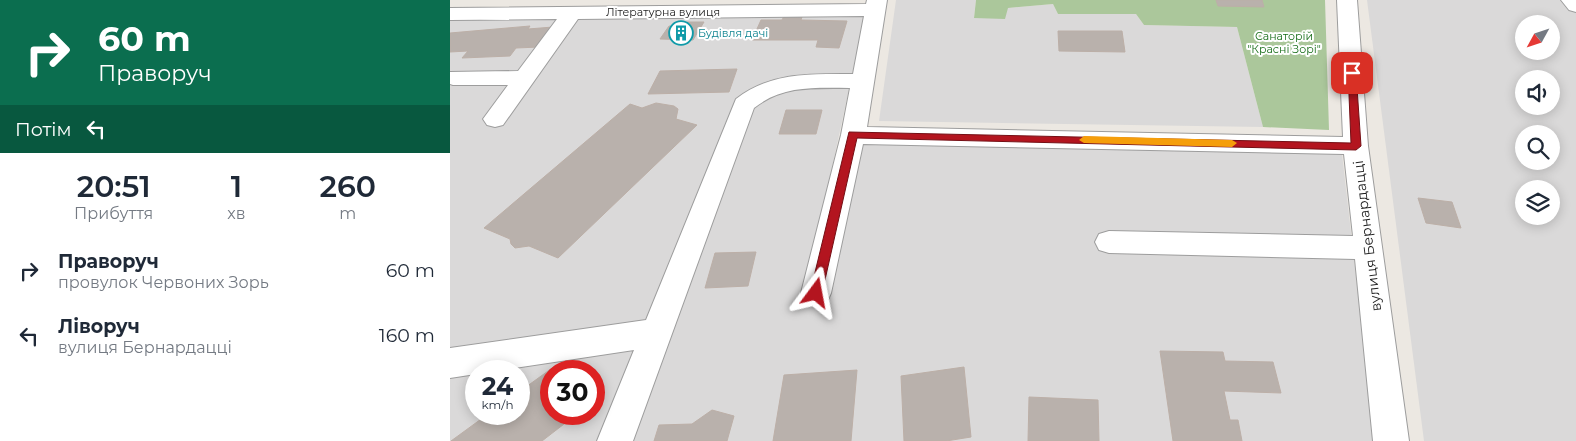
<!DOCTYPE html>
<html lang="uk">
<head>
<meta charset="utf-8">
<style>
  :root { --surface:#fff; --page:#f6f6f7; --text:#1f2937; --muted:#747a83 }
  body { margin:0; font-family:Montserrat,sans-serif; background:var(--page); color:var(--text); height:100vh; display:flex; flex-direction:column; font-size:19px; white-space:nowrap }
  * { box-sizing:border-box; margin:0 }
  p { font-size:16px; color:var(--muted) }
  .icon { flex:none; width:28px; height:28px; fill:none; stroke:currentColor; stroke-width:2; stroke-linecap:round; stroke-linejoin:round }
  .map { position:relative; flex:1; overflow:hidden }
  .panel { display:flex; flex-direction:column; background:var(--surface); width:450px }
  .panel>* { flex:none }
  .banner { background:#0b6e4f; color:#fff; overflow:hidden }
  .needle { width:32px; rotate:230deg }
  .fabs { position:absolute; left:1065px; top:15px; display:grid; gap:10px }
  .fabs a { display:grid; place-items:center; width:45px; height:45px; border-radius:50%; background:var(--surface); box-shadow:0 2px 12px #0003; font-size:25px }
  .speed { position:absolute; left:15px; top:360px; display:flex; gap:10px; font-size:25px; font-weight:700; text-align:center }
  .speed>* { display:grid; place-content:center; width:65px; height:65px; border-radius:50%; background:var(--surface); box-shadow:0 2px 12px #0003; line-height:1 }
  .speed small { font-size:12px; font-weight:400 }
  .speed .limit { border:8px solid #d22; background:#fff; color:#111 }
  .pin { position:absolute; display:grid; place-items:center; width:42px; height:42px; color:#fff; margin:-21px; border-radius:10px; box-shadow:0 2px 8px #0006 }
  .me { position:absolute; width:55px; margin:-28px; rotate:13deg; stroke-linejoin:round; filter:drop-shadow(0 0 4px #0008) }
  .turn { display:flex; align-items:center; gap:18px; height:105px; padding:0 15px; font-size:22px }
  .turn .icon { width:65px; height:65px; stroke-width:2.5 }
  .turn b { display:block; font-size:35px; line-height:42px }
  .then { display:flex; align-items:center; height:48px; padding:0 15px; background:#0003; gap:10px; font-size:19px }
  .eta { display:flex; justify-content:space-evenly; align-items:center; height:85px; text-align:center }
  .eta b { font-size:30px; font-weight:600; line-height:35px }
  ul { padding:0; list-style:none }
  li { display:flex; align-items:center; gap:15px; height:65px; padding:0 15px }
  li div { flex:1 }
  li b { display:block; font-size:19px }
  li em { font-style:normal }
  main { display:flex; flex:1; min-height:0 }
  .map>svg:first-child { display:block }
  .residential { fill:#dad9d9; fill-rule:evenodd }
  .forest { fill:#abc79b }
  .building { fill:#b9b1ac; stroke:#bcafa7 }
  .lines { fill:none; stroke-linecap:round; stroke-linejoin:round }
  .minor-casing { stroke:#9d9d9d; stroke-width:2 }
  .minor { fill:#fff; fill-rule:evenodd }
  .route { fill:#b3151f; stroke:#740e14 }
  .slow { fill:#f59e0b }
  .labels { text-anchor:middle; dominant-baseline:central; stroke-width:4; stroke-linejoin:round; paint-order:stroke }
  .far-street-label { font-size:11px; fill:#1c1c1c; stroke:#fff }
  .far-culture-label { font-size:11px; fill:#0d838f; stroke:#fff; text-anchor:start }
  .far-park-label { font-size:11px; fill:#166d18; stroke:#fff }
  .street-label { font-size:14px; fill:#1c1c1c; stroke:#fff }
</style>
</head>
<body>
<main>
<section class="panel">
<div class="banner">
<div class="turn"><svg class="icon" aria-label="right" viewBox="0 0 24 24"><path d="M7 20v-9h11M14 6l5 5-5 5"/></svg><div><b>60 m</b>Праворуч</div></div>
<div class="then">Потім<svg class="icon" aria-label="left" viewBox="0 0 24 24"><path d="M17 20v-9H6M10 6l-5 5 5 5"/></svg></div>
</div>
<div class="eta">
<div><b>20:51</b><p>Прибуття</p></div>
<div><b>1</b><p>хв</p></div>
<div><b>260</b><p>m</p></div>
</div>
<ul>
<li><svg class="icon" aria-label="right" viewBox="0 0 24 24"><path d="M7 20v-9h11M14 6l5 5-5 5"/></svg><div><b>Праворуч</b><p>провулок Червоних Зорь</p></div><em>60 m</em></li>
<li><svg class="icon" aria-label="left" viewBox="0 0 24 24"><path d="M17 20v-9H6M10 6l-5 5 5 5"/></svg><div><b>Ліворуч</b><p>вулиця Бернардацці</p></div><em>160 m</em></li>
</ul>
</section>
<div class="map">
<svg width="1126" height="441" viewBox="0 0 1126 441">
  <rect width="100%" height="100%" fill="#ece8e2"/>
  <path class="residential" d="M446,0H526L524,17L557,8L603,4L608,14H686L694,25L787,27L813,127L429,121Z
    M917,0H1118L1126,11V441H974ZM1074,24H1101V51H1074ZM1074,79H1101V106H1074ZM1074,134H1101V161H1074ZM1074,189H1101V216H1074Z
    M417,5L353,303L377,302L408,144L892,154L925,441H0V15ZM26,371H69V414H26ZM101,371H144V414H101Z"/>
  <path class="forest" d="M526,0H875L879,130L813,127L787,27L694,25L686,14H608L603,4L558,8L555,19L524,18Z"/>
  <path class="building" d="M766,0H812L814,7L768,6Z
    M335,14H353L351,20L397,21L389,48L366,47L368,40H302L311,20H332Z
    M237,22H254L243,40L210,39L219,26L234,27Z
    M80,26L78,29L103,27L89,47L66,48L60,56L12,58L18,51L0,52V33Z
    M608,31H672L675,52L609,51Z
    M287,69L279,92L198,94L210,71Z
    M206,103L224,106L228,109L226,119L247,125L108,258L79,246L65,248L61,244L60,239L34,228L180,104L192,108Z
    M336,110H372L366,134H329Z
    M968,198L1002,202L1011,228L976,223Z
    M306,252L298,286L255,288L265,253Z
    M710,351L773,352L775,361L823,362L831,393L774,391L780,420H788L792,441H723Z
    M105,366L110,371H101V414H127L92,441H1L38,414H69V392Z
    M514,367L521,437L496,441H454L451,376Z
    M407,370L401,441H323L334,375Z
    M579,397L648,400L649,441H578Z
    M262,410L284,416L277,441H204L209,425L242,424Z"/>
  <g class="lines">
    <g class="minor-casing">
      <path id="minor" d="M417,0H437L417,127L893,137L887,0H907L918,146L959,441H923L905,259L659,253L649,250L645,242L649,234L659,231L903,236L894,154L413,144L381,293L377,302L366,306L355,302L351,293L391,135L400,88C365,88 333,85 304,108L183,441H147L184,350L44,371H26V374L0,378V348L196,320L286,99C321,72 360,74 403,74L414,16L128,19L53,125L45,127L37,125L33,119L58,85H3L0,84V72L68,71L107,19L0,20V8L416,4Z
        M1111,0H1126V12L1119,10Z"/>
    </g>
    <use href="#minor" class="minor"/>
  </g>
  <path class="route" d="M898,71L906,73L911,146L906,150L407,138L372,293L366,299L360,293L399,132L901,143Z"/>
  <path class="slow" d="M634,136L782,140L787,143L782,147L634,143L629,140Z"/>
  <defs>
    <g id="building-ring" transform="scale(1.25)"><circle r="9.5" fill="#fff" stroke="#0f9aa8" stroke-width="1.5"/><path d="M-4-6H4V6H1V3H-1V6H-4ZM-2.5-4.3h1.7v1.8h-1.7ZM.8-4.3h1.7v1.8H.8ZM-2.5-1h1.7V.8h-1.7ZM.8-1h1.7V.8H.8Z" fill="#0f9aa8"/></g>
  </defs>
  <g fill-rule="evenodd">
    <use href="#building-ring" x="231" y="33"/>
  </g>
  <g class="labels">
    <g class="far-street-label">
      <text x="213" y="12">Літературна вулиця</text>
    </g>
    <g class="far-culture-label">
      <text x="248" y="33">Будівля дачі</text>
    </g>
    <g class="far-park-label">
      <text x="834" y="36">Санаторій<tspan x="834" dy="13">"Красні Зорі"</tspan></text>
    </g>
    <g class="street-label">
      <text transform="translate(917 236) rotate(-97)">вулиця Бернардацці</text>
    </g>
  </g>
</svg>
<div class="fabs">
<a><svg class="needle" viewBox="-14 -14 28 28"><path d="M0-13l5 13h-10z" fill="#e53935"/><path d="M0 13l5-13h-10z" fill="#747a83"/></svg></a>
<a><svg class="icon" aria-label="sound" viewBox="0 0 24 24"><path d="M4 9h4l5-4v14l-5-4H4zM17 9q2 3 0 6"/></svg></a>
<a><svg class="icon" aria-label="search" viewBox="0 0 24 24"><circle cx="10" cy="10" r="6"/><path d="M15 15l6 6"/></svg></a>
<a><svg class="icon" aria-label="layers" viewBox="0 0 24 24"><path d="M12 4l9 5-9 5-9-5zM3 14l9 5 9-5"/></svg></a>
</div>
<div class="speed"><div>24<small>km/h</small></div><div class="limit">30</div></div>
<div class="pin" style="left:902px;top:73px;background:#d93025"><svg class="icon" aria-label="arrive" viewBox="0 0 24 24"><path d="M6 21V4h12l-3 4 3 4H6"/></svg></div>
<svg class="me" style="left:366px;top:293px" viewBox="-20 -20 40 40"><path d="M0-17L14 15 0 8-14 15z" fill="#b3151f" stroke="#fff" stroke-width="4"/></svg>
</div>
</main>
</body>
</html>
